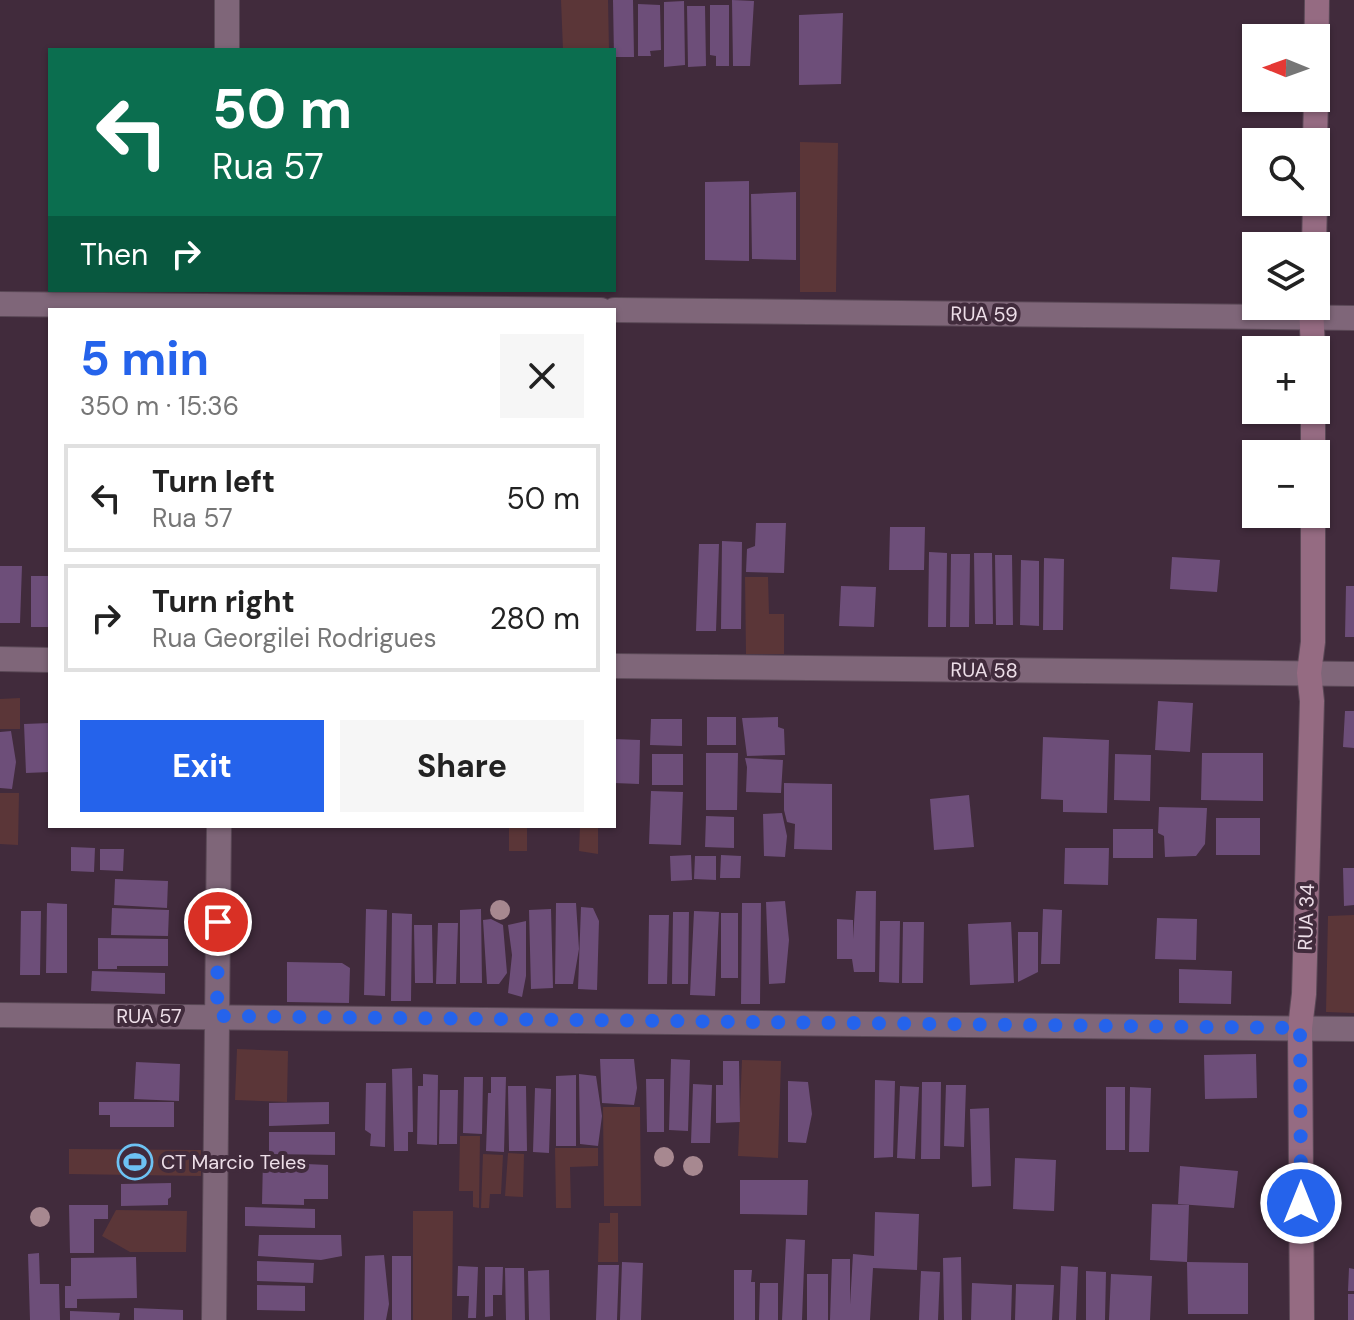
<!DOCTYPE html>
<html lang="en">
<head>
<meta charset="utf-8">
<style>
  :root { --surface:#fff; --page:#f6f6f6; --text:#222; --muted:#767676; --line:#e0e0e0; --accent:#2563eb }
  body { margin:0; font-family:"DM Sans",sans-serif; background:var(--page); color:var(--text); height:100vh; display:flex; flex-direction:column; font-size:30px; white-space:nowrap }
  * { box-sizing:border-box; margin:0 }
  p { font-size:26px; color:var(--muted) }
  .icon { flex:none; width:44px; height:44px; fill:none; stroke:currentColor; stroke-width:2; stroke-linecap:round; stroke-linejoin:round }
  .map { position:relative; flex:1; overflow:hidden }
  .side { position:absolute; left:48px; top:308px; width:568px; height:520px; display:flex; flex-direction:column; background:var(--surface); border-radius:0px; box-shadow:0 2px 6px #0004 }
  .side>* { flex:none }
  .top-card { position:absolute; left:48px; top:48px; width:568px; height:244px; border-radius:0px; box-shadow:0 2px 6px #0004; background:#0b6e4f; color:#fff; overflow:hidden }
  .needle { width:52px; rotate:271deg }
  .fabs { position:absolute; left:1242px; top:24px; display:grid; gap:16px }
  .fabs a { display:grid; place-items:center; width:88px; height:88px; border-radius:0px; background:var(--surface); box-shadow:0 2px 6px #0004; font-size:40px }
  .pin { position:absolute; display:grid; place-items:center; width:68px; height:68px; color:#fff; margin:-34px; border:4px solid #fff; border-radius:50%; box-shadow:0 2px 8px #0007 }
  .me { position:absolute; width:88px; margin:-44px; rotate:0deg; stroke-linejoin:round; filter:drop-shadow(0 0 6px #0008) }
  .turn { display:flex; align-items:center; gap:28px; height:168px; padding:0 32px; font-size:36px }
  .turn .icon { width:104px; height:104px; stroke-width:2.5 }
  .turn b { display:block; font-size:56px; line-height:68px }
  .then { display:flex; align-items:center; height:76px; padding:0 32px; background:#0003; gap:16px; font-size:30px }
  .round { display:grid; place-items:center; flex:none; width:84px; height:84px; border-radius:0px; background:var(--page) }
  .overview { display:flex; align-items:center; justify-content:space-between; height:136px; padding:0 32px }
  h1 { font-size:48px; font-weight:700; line-height:60px; color:var(--accent) }
  .primary-button { display:flex; gap:16px; margin-top:auto; padding:16px 32px }
  .primary-button a { flex:1; height:92px; border-radius:0px; background:var(--accent); color:#fff; font-size:32px; font-weight:700; line-height:92px; text-align:center }
  .primary-button a+a { background:var(--page); color:var(--text) }
  ul { padding:0; list-style:none }
  li { display:flex; align-items:center; gap:24px; height:108px; margin:0 16px 12px; padding:0 16px; border:4px solid var(--line); border-radius:0px }
  li div { flex:1 }
  li b { display:block; font-size:30px }
  li em { font-style:normal }
  .map>svg:first-child { display:block }
  .green { fill:#5b3638 }
  .building { fill:#6d4e79 }
  .lines { fill:none; stroke-linecap:round; stroke-linejoin:round }
  .street-casing { stroke:#5a4856; stroke-width:26 }
  .secondary-casing { stroke:#5a4856; stroke-width:26 }
  .street { stroke:#7f6679; stroke-width:24 }
  .secondary { stroke:#956b82; stroke-width:24 }
  .tree { fill:#a78890 }
  .route { stroke:#2563eb; stroke-width:14; stroke-dasharray:0 25.2 }
  .labels { text-anchor:middle; dominant-baseline:central; stroke-width:8; stroke-linejoin:round; paint-order:stroke }
  .street-label { font-size:20px; fill:#eddee8; stroke:#412b3c }
  .poi-label { font-size:20px; fill:#eddee8; stroke:#412b3c; text-anchor:start }
</style>
</head>
<body>
<div class="map">
<svg width="1354" height="1320" viewBox="0 0 1354 1320">
  <rect width="100%" height="100%" fill="#412b3c"/>
  <path class="green" d="M561,0H608L609,50H563Z
    M800,142L838,143L836,292H800Z
    M745,577H768L769,614H784V654H746Z
    M20,698V729H0V699Z
    M0,793H19L18,845L0,844Z
    M509,826H527V851H509Z
    M580,826H598V854L579,851Z
    M1354,915V1013L1326,1012L1328,916Z
    M237,1049L288,1051L287,1102L235,1100Z
    M742,1060L781,1061L778,1158L738,1156Z
    M603,1107H640L641,1206H604Z
    M460,1136H480L479,1208L473,1207V1191H459Z
    M555,1148H598V1166L570,1167L571,1208H556Z
    M69,1149L201,1150V1176L69,1174Z
    M508,1153L524,1154L523,1197L505,1196Z
    M483,1154L503,1155L501,1194H490L489,1208H481Z
    M116,1210L187,1211L186,1252H130L102,1236Z
    M413,1211H453L452,1320H413Z
    M610,1213H618V1262H598L599,1223H610Z"/>
  <path class="building" d="M613,0H633L634,57H614Z
    M732,0L754,1L750,66H733Z
    M684,1L685,65L664,67V2Z
    M638,4L660,5L661,50L650,51L651,56H638Z
    M710,5H729V66H716V56L710,55Z
    M687,6H705L706,66L688,67Z
    M843,13L841,84L799,85V15Z
    M749,181V261L705,260V182Z
    M796,192V260L752,259L751,194Z
    M756,523H786L784,573L746,572L747,549L755,546Z
    M890,527H925L924,570H889Z
    M722,541L742,542L741,629H721Z
    M699,544H719L716,631H696Z
    M929,552L947,553L946,627H928Z
    M974,553H992L993,624H975Z
    M951,554H970L969,627H950Z
    M995,555H1012L1013,625H996Z
    M1172,557L1220,560L1217,592L1170,589Z
    M1044,558L1064,559L1063,630H1043Z
    M1021,560L1039,561V626L1020,625Z
    M0,566H22L20,623H0Z
    M31,576H50V627H31Z
    M841,586L876,587L874,627L839,626Z
    M1346,586H1354V637H1345Z
    M1158,701L1193,703L1190,752L1155,750Z
    M1345,711H1354V748L1343,747Z
    M707,717H736V745H707Z
    M778,717V727L784,729L785,755L747,756L742,718Z
    M651,719H682V746L650,745Z
    M50,723V772L26,773L24,724Z
    M11,731L16,762L12,789L0,788V732Z
    M1043,737L1109,740L1107,813L1063,812V800L1041,799Z
    M614,739L640,740L639,784L614,783Z
    M706,753H738L737,810H706Z
    M1202,753H1263V801L1201,800Z
    M652,754H683V785H652Z
    M1115,754L1151,755L1150,801L1114,800Z
    M745,758L783,760L781,793L746,792L747,767Z
    M784,783L832,784V850L794,849L795,824L787,822L784,810Z
    M651,791L683,792L681,845L649,844Z
    M969,795L974,847L934,850L930,799Z
    M1159,807L1207,808L1205,844L1196,856L1165,857L1164,836L1158,833Z
    M782,813L787,836L785,857L764,856L763,814Z
    M706,816L734,817V848L705,847Z
    M1216,818H1260V855H1216Z
    M1113,829H1153V858H1113Z
    M71,847L95,848L94,872L71,871Z
    M1065,848H1109L1108,885L1064,884Z
    M100,849H124L123,871L100,870Z
    M691,855L692,880L671,881L670,856Z
    M721,855L741,856L740,878H720Z
    M695,856H716V880L694,879Z
    M1343,868H1354V905L1344,906Z
    M115,879L168,881L167,908L114,905Z
    M856,891H876L875,972H854L852,959H837V919L853,920V939Z
    M785,901L789,940L785,983L769,984L766,902Z
    M47,903L67,904V973H46Z
    M556,903H576L579,949L573,984H555Z
    M742,903H761L760,1004H741Z
    M581,907L593,908L599,921L597,990L578,989Z
    M112,908L169,910L168,936L111,935Z
    M366,909L387,910L385,996L364,995Z
    M481,909L482,983H460V910Z
    M551,909L553,988L531,989L529,910Z
    M1043,909L1062,910L1060,964H1041Z
    M21,911H41L40,975H20Z
    M694,911L719,912L715,996L690,995Z
    M673,912H689L688,984H672Z
    M392,913L412,914L411,1001H391Z
    M721,913H738V978H721Z
    M649,915H669L667,984H648Z
    M1157,918L1197,919L1196,960L1155,959Z
    M491,919L503,925L507,973L499,984H487L483,920Z
    M526,921V976L522,997L508,993L512,955L508,925Z
    M880,921H900L899,983L879,982Z
    M903,922H924L923,983H902Z
    M1011,922L1014,983L970,985L968,924Z
    M438,923H458L456,984H436Z
    M414,925H432L433,983H415Z
    M1018,932H1038V972L1018,982Z
    M98,938L168,939V966H117V969H98Z
    M287,962L342,963L350,968L349,1003L287,1002Z
    M1179,969L1232,971L1231,1004L1179,1003Z
    M92,971L165,973V994L91,991Z
    M1256,1054L1257,1098L1205,1099L1204,1055Z
    M600,1059H634L637,1088L634,1105L602,1103Z
    M671,1059L690,1060L688,1131L669,1130Z
    M723,1061H739L740,1122L716,1123V1085H723Z
    M136,1062L180,1064L179,1101L134,1099Z
    M412,1068L413,1132H408V1151H394L392,1069Z
    M423,1074L438,1075L437,1145L417,1144L418,1086H423Z
    M579,1074L596,1076L602,1116L598,1146L580,1144Z
    M576,1075V1146H556V1076Z
    M464,1077H483L482,1134L463,1133Z
    M491,1077H506L504,1152L486,1151L488,1093H491Z
    M646,1079H664V1132H647Z
    M875,1080L895,1081L893,1157L874,1158Z
    M788,1081L808,1082L812,1114L806,1143L788,1142Z
    M922,1082H941L940,1159H921Z
    M366,1083H386L385,1147L370,1146L371,1134L365,1130Z
    M693,1084L712,1085L710,1143H691Z
    M946,1085H966L964,1147L944,1146Z
    M508,1086H526L527,1151H509Z
    M900,1086L919,1087L915,1159L897,1158Z
    M1106,1087H1125V1150H1106Z
    M1130,1087L1151,1088L1149,1152H1129Z
    M535,1088L551,1089L549,1153L533,1152Z
    M440,1090H458L457,1144H439Z
    M99,1102H174V1127H110V1115H99Z
    M329,1102V1124L269,1126V1103Z
    M989,1108L991,1186L972,1187L970,1109Z
    M269,1132H335V1155L269,1154Z
    M1015,1158L1056,1160L1054,1211L1013,1209Z
    M263,1159L304,1160L306,1164L328,1165V1199H304V1205L262,1204Z
    M1180,1166L1238,1171L1234,1208L1178,1204Z
    M740,1180H808L807,1215L740,1214Z
    M171,1183V1197L168,1199V1205L121,1206V1184Z
    M1152,1204L1189,1205L1187,1262L1150,1260Z
    M69,1205H108V1219H94V1253H70Z
    M245,1207L315,1209V1228L245,1226Z
    M875,1212L919,1214L917,1270L873,1268L870,1320H830L832,1259H850V1305L853,1254L874,1256Z
    M259,1235H341L342,1256L321,1260L258,1256Z
    M786,1239L805,1240L802,1320H782Z
    M39,1253L40,1284H59L60,1320H30L28,1254Z
    M384,1255L389,1304L386,1320H364L365,1256Z
    M392,1256H411V1320H392Z
    M136,1257L137,1298L77,1299V1308H65V1286H71V1258Z
    M961,1257L962,1320H944L943,1258Z
    M257,1261L314,1263L313,1283L257,1281Z
    M622,1262L643,1263L641,1320H620Z
    M1187,1262L1248,1263V1314H1188Z
    M598,1265H619L617,1320H596Z
    M458,1266L478,1267L476,1318H468L469,1296H457Z
    M1061,1266L1078,1267L1076,1320H1059Z
    M485,1267H503L502,1295H493V1316L485,1317Z
    M505,1268H524L525,1320H506Z
    M1349,1268L1354,1269V1291H1348Z
    M549,1270L550,1320H529L528,1271Z
    M734,1270H752L751,1282H755V1320H734Z
    M921,1271L940,1272L938,1320H919Z
    M1086,1271L1106,1272L1105,1320H1086Z
    M807,1274H828V1320H807Z
    M1111,1274L1152,1276L1150,1320H1109Z
    M760,1283H778V1320H759Z
    M972,1283L1012,1285L1011,1320H971Z
    M1016,1284L1054,1285L1052,1320H1015Z
    M257,1285L305,1286V1311L257,1310Z
    M1348,1294H1354V1320H1348Z
    M134,1308L183,1310V1320H134Z
    M70,1311L120,1313L119,1320H70Z"/>
  <g class="lines">
    <g class="street-casing">
      <path id="street" d="M227,50V0
        M0,304L601,310
        M614,310L1354,318
        M0,659L50,660
        M614,666L1354,674
        M0,1015L1354,1029
        M214,1320L219,826"/>
    </g>
    <g class="secondary-casing">
      <path id="secondary" d="M1316,98L1317,0
        M1315,142L1316,98
        M1314,246L1315,202
        M1311,306L1313,350
        M1313,454V410
        M1302,1320L1300,1028L1304,994L1312,701L1309,673L1313,642V514"/>
    </g>
    <use href="#street" class="street"/>
    <use href="#secondary" class="secondary"/>
  </g>
  <g class="tree">
    <circle cx="500" cy="910" r="10"/>
    <circle cx="664" cy="1157" r="10"/>
    <circle cx="693" cy="1166" r="10"/>
    <circle cx="40" cy="1217" r="10"/>
  </g>
  <g class="lines">
    <path class="route" d="M218,922L217,1016L1300,1028L1301,1203"/>
  </g>
  <defs>
    <g id="stadium-ring" transform="scale(1.8)"><circle r="9.5" fill="#412b3c" stroke="#6dc2f3" stroke-width="1.5"/><path d="M0-5a6.5 5 0 1 0 0 10a6.5 5 0 1 0 0-10ZM-3.5-1.8h7v3.6h-7Z" fill="#6dc2f3"/></g>
  </defs>
  <g fill-rule="evenodd">
    <use href="#stadium-ring" x="135" y="1162"/>
  </g>
  <g class="labels">
    <g class="street-label">
      <text transform="translate(984 314) rotate(1)">RUA 59</text>
      <text transform="translate(984 670) rotate(1)">RUA 58</text>
      <text transform="translate(1306 917) rotate(-88)">RUA 34</text>
      <text x="149" y="1016">RUA 57</text>
    </g>
    <g class="poi-label">
      <text x="161" y="1162">CT Marcio Teles</text>
    </g>
  </g>
</svg>
<div class="fabs">
<a><svg class="needle" viewBox="-14 -14 28 28"><path d="M0-13l5 13h-10z" fill="#e53935"/><path d="M0 13l5-13h-10z" fill="#767676"/></svg></a>
<a><svg class="icon" aria-label="search" viewBox="0 0 24 24"><circle cx="10" cy="10" r="6"/><path d="M15 15l6 6"/></svg></a>
<a><svg class="icon" aria-label="layers" viewBox="0 0 24 24"><path d="M12 4l9 5-9 5-9-5zM3 14l9 5 9-5"/></svg></a>
<a>+</a>
<a>−</a>
</div>
<div class="pin" style="left:218px;top:922px;background:#d93025"><svg class="icon" aria-label="arrive" viewBox="0 0 24 24"><path d="M6 21V4h12l-3 4 3 4H6"/></svg></div>
<svg class="me" style="left:1301px;top:1203px" viewBox="-20 -20 40 40"><circle r="17" fill="#2563eb" stroke="#fff" stroke-width="3"/><path d="M0-11L8 9 0 5-8 9z" fill="#fff"/></svg>
<div class="top-card">
<div class="turn"><svg class="icon" aria-label="left" viewBox="0 0 24 24"><path d="M17 20v-9H6M10 6l-5 5 5 5"/></svg><div><b>50 m</b>Rua 57</div></div>
<div class="then">Then<svg class="icon" aria-label="right" viewBox="0 0 24 24"><path d="M7 20v-9h11M14 6l5 5-5 5"/></svg></div>
</div>
<section class="side">
<div class="overview"><div><h1>5 min</h1><p>350 m · 15:36</p></div><a class="round"><svg class="icon" aria-label="close" viewBox="0 0 24 24"><path d="M6 6l12 12M18 6L6 18"/></svg></a></div>
<ul>
<li><svg class="icon" aria-label="left" viewBox="0 0 24 24"><path d="M17 20v-9H6M10 6l-5 5 5 5"/></svg><div><b>Turn left</b><p>Rua 57</p></div><em>50 m</em></li>
<li><svg class="icon" aria-label="right" viewBox="0 0 24 24"><path d="M7 20v-9h11M14 6l5 5-5 5"/></svg><div><b>Turn right</b><p>Rua Georgilei Rodrigues</p></div><em>280 m</em></li>
</ul>
<div class="primary-button"><a>Exit</a><a>Share</a></div>
</section>
</div>
</body>
</html>
